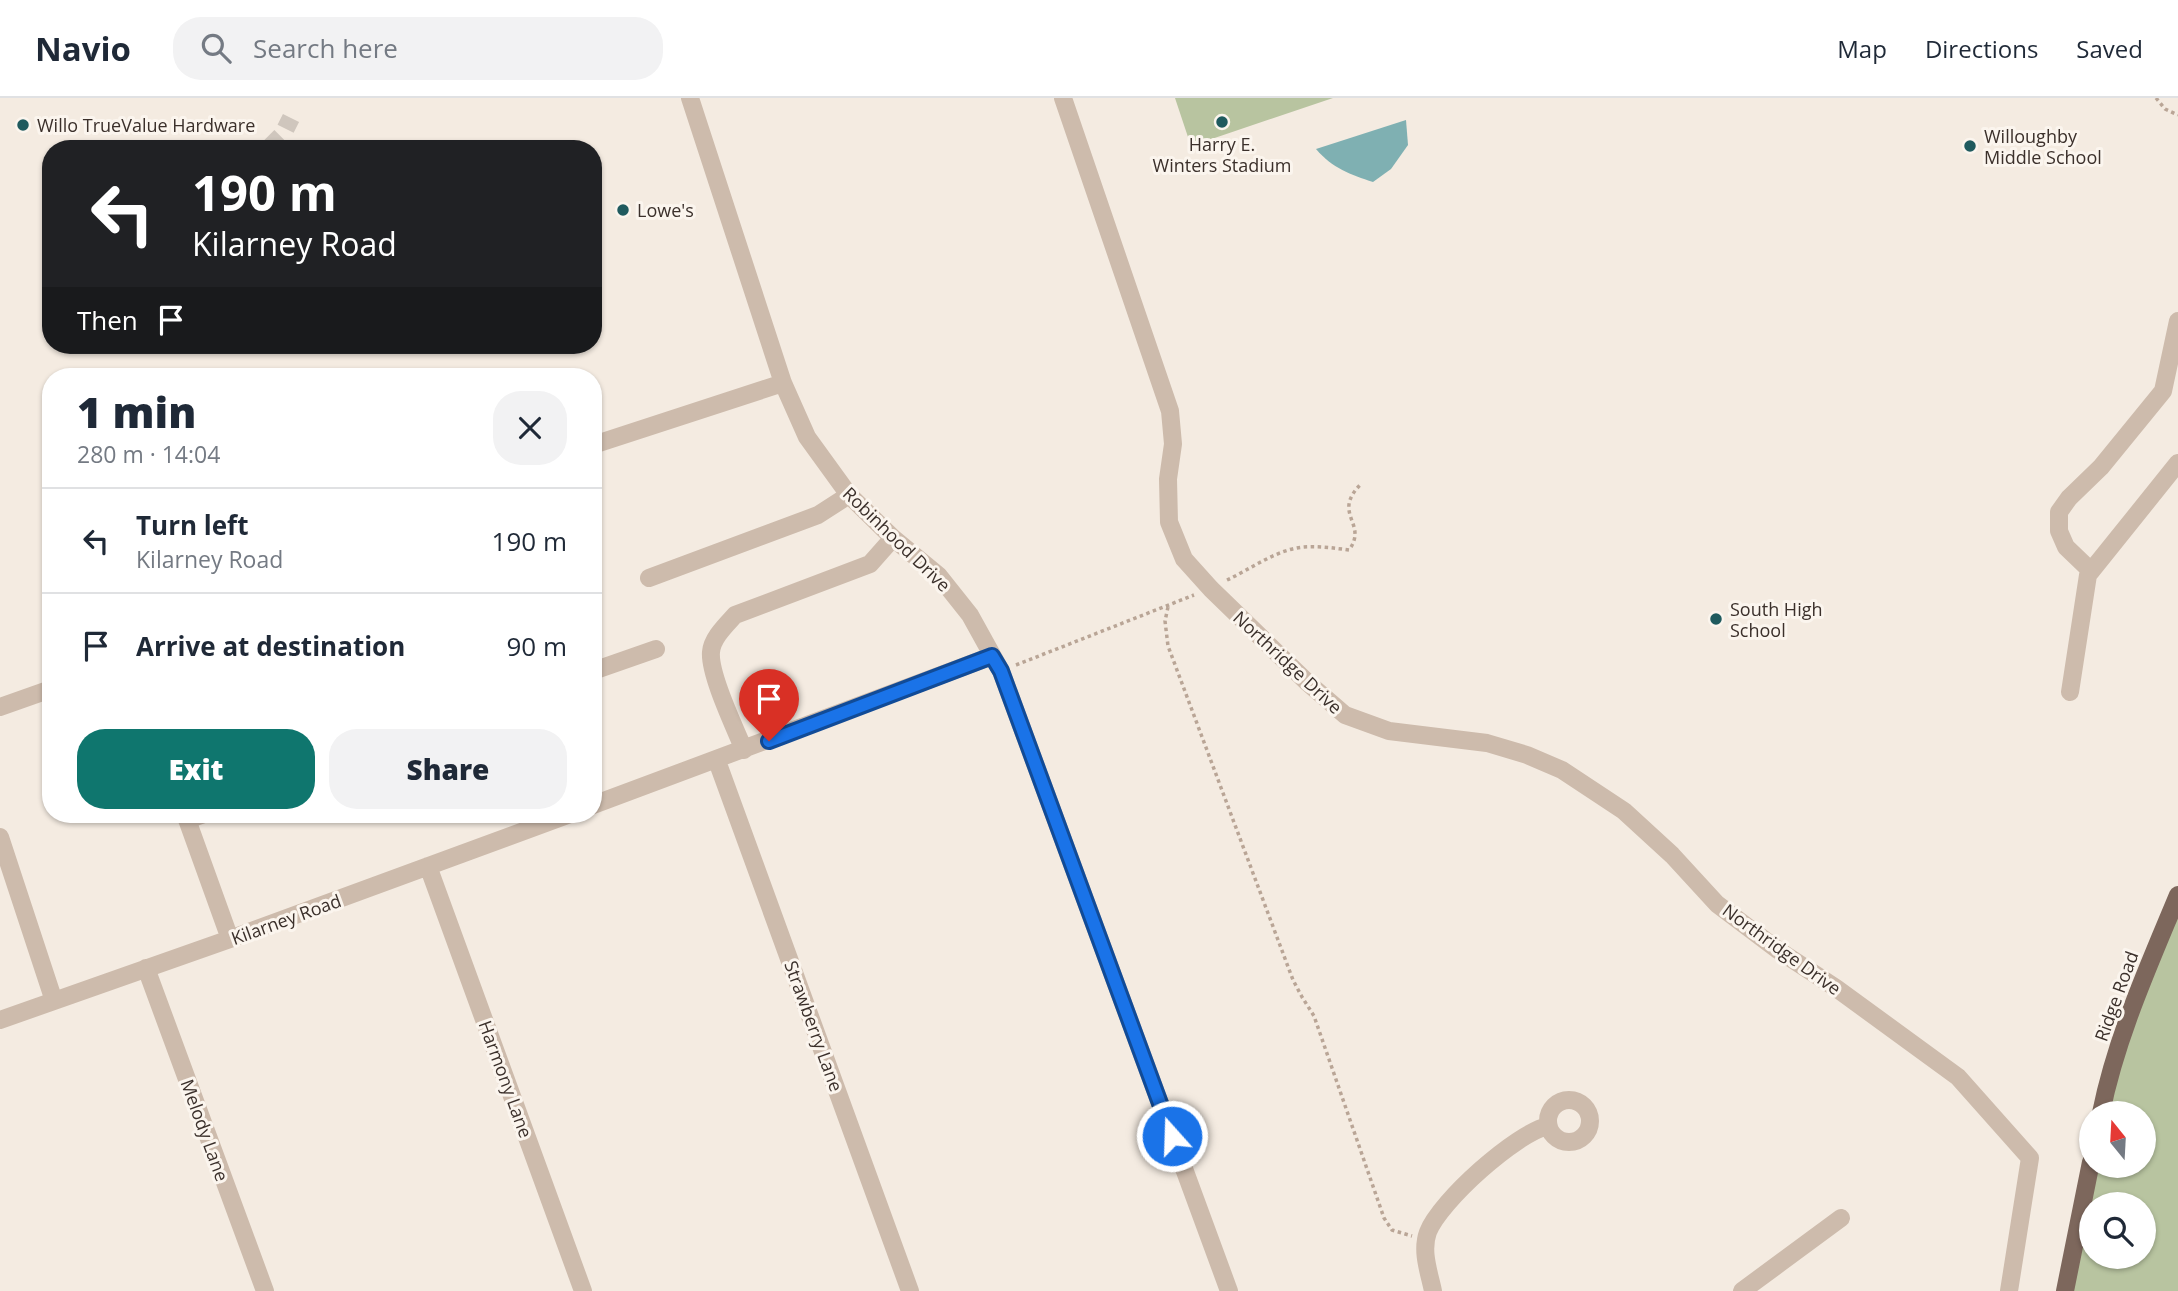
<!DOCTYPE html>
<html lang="en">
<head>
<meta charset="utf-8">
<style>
  :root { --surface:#fff; --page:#f2f2f3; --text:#1f2937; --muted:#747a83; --line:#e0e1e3; --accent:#0f766e }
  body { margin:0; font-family:"Open Sans",sans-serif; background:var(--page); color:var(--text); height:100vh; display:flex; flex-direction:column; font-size:26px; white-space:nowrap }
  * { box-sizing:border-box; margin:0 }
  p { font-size:23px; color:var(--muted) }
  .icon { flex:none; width:38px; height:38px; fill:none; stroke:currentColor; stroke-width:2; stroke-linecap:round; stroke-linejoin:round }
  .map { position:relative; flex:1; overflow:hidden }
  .drawer { position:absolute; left:42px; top:270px; width:560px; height:455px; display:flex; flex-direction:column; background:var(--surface); border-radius:28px; box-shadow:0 2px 5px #0004 }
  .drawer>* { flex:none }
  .hud { position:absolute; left:42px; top:42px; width:560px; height:214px; border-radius:28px; box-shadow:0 2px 5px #0004; background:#202124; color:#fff; overflow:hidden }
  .needle { width:46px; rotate:342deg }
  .controls { position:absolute; left:2079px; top:1003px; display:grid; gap:14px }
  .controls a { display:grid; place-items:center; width:77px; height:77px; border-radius:50%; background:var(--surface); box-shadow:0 2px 5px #0004; font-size:35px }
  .pin { position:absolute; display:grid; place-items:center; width:60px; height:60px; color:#fff; margin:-72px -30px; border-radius:50% 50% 50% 0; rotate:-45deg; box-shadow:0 0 7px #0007 }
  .pin .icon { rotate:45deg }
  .me { position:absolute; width:77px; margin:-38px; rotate:340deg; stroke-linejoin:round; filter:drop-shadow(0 0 5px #0008) }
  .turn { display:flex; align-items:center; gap:24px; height:147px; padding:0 35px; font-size:32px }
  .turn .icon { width:91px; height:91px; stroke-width:2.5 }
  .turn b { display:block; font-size:49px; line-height:60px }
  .then { display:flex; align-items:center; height:66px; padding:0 35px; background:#0003; gap:14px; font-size:26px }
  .round { display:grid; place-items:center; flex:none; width:74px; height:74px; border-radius:28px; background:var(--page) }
  .head { display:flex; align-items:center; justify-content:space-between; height:119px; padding:0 35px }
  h1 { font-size:42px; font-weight:800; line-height:52px }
  .button { display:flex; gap:14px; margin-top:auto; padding:14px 35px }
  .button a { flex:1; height:80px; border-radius:28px; background:var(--accent); color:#fff; font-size:28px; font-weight:800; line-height:80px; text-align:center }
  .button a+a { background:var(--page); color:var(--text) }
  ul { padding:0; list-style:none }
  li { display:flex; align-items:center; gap:21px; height:105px; padding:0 35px; border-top:2px solid var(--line) }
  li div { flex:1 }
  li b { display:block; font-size:26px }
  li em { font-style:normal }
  header { display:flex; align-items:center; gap:42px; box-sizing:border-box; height:98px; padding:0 35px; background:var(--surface); border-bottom:2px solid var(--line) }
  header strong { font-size:33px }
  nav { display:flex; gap:38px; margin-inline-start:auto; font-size:24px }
  .search { width:490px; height:63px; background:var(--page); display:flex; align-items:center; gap:18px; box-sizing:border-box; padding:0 24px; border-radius:28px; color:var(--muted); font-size:26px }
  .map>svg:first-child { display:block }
  .green { fill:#b8c4a0; fill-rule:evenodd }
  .water { fill:#7fb0b2 }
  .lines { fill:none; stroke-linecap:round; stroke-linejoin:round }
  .minor-tunnel { stroke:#cfc6bd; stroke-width:18; stroke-dasharray:18 9; stroke-linecap:butt }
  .path { stroke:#b9a596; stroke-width:3.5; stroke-dasharray:3.5 3.5; stroke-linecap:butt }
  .minor { stroke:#cdbbac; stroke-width:18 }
  .major { stroke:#7d675c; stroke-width:18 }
  .route-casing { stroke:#114b97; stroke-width:18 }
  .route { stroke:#1a73e8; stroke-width:12 }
  .poi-dot { fill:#1f5a5e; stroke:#fbf5ee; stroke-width:2.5 }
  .labels { text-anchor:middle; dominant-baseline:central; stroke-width:6; stroke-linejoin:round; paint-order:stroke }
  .poi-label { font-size:18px; fill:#3b302b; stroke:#fbf5ee; text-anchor:start }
  .street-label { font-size:18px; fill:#3b302b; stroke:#fbf5ee }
</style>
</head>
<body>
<header>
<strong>Navio</strong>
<div class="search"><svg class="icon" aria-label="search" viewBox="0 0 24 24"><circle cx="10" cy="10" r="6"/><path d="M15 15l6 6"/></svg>Search here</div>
<nav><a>Map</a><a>Directions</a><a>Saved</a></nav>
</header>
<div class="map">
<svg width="2178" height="1193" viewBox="0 0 2178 1193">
  <rect width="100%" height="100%" fill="#f4ebe1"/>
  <path class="green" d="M1175,0H1333L1191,48Z
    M2178,797V1193H2065L2091,1068H2144V1015H2101ZM2091,1106H2144V1158H2091Z"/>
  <path class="water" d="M1406,22L1408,47L1391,71L1373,84C1351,77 1332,70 1316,51Z"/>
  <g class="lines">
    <path class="minor-tunnel" d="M268,51L283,36L291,20"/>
    <path class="path" d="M2156,0L2165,11L2178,17
      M1227,482C1251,471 1277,451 1304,449C1319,448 1334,450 1349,452C1369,425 1330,416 1362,385
      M1168,509L1165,523L1168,548L1293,882L1302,899L1314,918L1384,1120L1392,1132L1412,1138
      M1016,567L1194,497"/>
    <path class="minor" d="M690,0L783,285L807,339L849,397L893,440L939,478L970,517L1001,573L1229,1193
      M1063,0L1170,313L1173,346L1168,381L1169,424L1184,461L1211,491L1308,585L1345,617L1389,633L1487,645L1527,657L1562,672L1624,713L1672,757L1717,806L1778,852L1836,890L1958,979L2030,1060L2009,1193
      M593,347L783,285
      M2091,473L2066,449L2059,433V414L2069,400L2101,369L2163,293L2178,223
      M649,480L818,417L849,397
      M593,573L656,551
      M2070,594L2088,477L2178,365
      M0,609L51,591
      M744,652C735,630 709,576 711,554C712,540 726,527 735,517L870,466L893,440
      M717,663L910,1193
      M593,707L992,558
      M185,716L230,841
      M187,722L204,716
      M0,739L54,903
      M428,768L583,1193
      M146,870L265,1193
      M0,922L230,841L570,716
      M1548 1023a21 21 0 1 1 42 0a21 21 0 1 1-42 0Z
      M1433,1193C1429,1174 1421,1153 1428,1134C1440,1103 1516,1035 1548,1028
      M1742,1193L1841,1120"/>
    <path class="major" d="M2101,1015C2116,940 2149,867 2178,797
      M2065,1193L2091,1064"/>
  </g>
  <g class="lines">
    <g class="route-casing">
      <path id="route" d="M769,643L992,558L1001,573L1172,1038"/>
    </g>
    <use href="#route" class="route"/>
  </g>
  <g class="poi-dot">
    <circle cx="1222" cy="24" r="7"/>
    <circle cx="23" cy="27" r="7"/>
    <circle cx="1970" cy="48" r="7"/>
    <circle cx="623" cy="112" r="7"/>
    <circle cx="1716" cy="521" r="7"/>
  </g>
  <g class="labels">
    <g class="poi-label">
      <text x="37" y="27">Willo TrueValue Hardware</text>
      <text x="1984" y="38">Willoughby<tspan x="1984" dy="21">Middle School</tspan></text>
      <text x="1222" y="46" text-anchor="middle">Harry E.<tspan x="1222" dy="21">Winters Stadium</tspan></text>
      <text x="637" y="112">Lowe's</text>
      <text x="1730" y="511">South High<tspan x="1730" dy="21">School</tspan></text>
    </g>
    <g class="street-label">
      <text transform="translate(897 441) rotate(44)">Robinhood Drive</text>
      <text transform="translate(1288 564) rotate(43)">Northridge Drive</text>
      <text transform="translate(286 821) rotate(-20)">Kilarney Road</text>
      <text transform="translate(1782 851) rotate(36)">Northridge Drive</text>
      <text transform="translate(2116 898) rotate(-70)">Ridge Road</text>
      <text transform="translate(814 928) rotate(70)">Strawberry Lane</text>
      <text transform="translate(506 981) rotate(70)">Harmony Lane</text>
      <text transform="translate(205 1032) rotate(70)">Melody Lane</text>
    </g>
  </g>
</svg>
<div class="controls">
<a><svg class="needle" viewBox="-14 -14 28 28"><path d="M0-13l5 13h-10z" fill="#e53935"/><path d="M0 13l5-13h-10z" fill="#747a83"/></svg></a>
<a><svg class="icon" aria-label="search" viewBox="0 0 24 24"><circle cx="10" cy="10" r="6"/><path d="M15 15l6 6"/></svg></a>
</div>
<div class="pin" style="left:769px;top:643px;background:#d93025"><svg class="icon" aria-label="arrive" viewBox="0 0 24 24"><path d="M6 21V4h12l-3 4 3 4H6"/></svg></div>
<svg class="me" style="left:1172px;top:1038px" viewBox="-20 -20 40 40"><circle r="17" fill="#1a73e8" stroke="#fff" stroke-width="3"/><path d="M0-11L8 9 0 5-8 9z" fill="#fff"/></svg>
<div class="hud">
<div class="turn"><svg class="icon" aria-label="left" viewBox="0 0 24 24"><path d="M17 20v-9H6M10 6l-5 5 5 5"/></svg><div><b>190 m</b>Kilarney Road</div></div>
<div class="then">Then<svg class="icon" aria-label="arrive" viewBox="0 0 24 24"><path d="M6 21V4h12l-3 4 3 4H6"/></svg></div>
</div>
<section class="drawer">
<div class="head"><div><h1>1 min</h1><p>280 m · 14:04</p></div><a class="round"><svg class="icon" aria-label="close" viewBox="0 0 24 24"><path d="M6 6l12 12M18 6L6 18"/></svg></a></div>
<ul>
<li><svg class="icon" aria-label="left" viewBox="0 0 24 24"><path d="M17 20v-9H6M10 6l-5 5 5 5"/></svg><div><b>Turn left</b><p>Kilarney Road</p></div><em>190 m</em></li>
<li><svg class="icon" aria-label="arrive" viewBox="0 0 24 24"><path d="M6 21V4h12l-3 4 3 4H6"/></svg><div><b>Arrive at destination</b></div><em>90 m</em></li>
</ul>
<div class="button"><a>Exit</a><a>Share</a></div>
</section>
</div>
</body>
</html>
